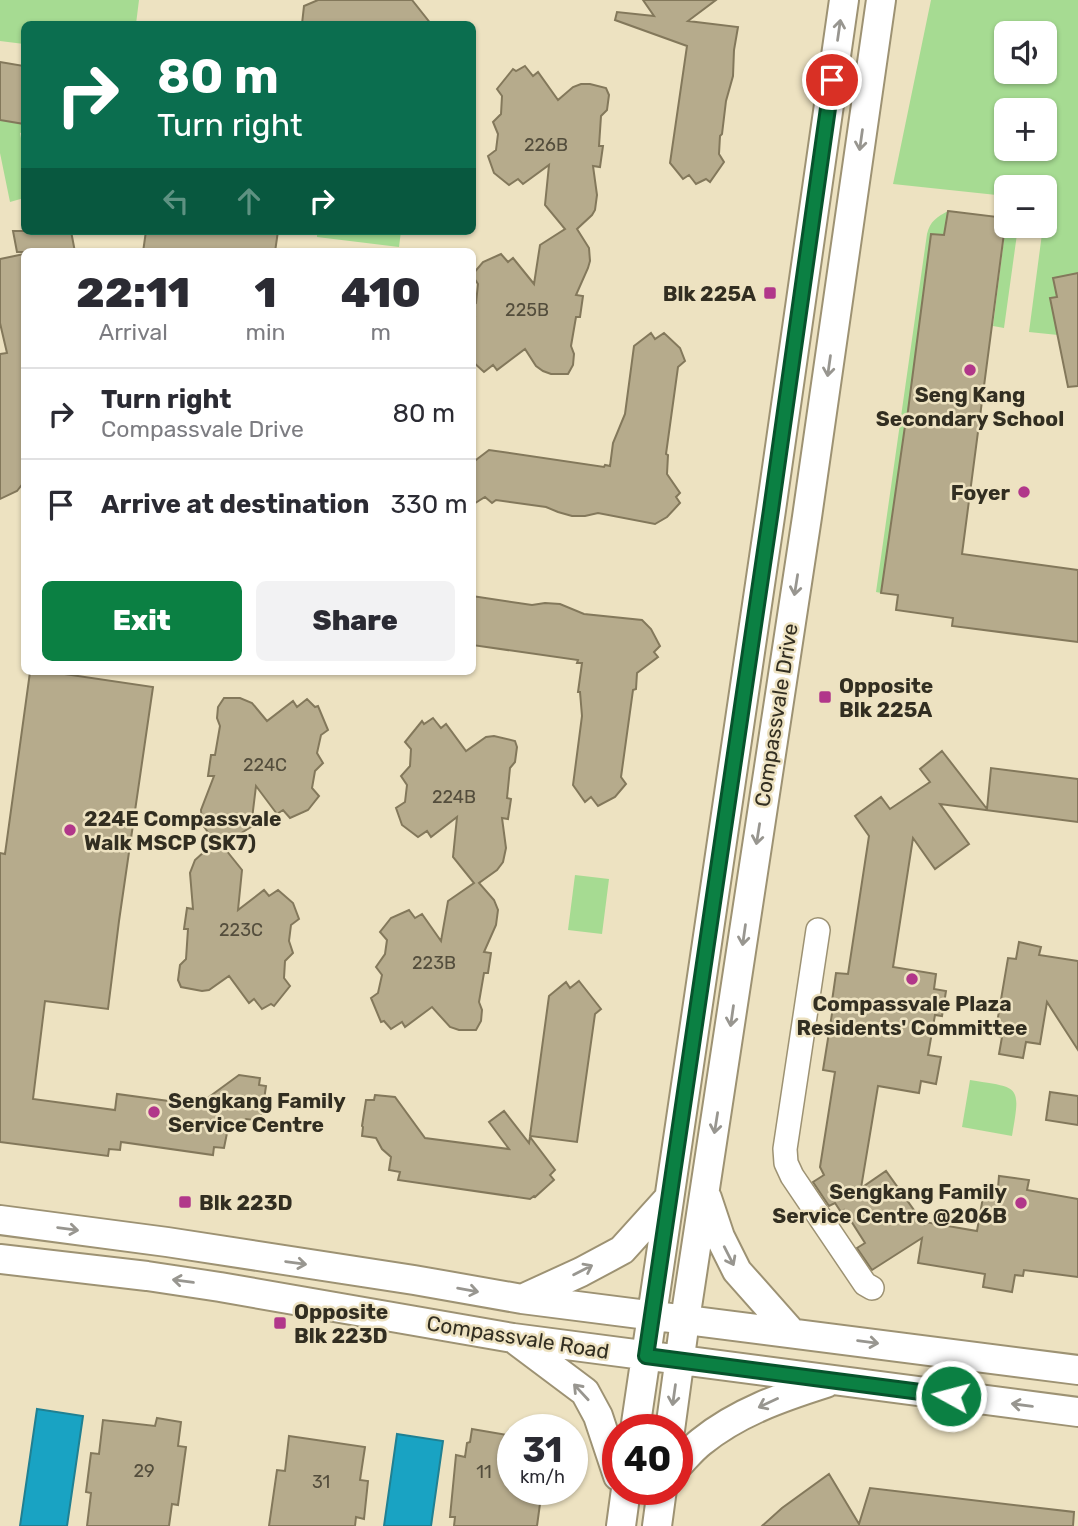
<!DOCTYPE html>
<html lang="en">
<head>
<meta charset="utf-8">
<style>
  :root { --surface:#fff; --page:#f2f2f3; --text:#2b2b33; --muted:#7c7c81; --line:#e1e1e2; --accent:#0b8043 }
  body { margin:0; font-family:Rubik,sans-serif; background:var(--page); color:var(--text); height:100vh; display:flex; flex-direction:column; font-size:26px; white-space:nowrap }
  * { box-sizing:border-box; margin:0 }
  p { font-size:23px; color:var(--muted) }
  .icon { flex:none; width:38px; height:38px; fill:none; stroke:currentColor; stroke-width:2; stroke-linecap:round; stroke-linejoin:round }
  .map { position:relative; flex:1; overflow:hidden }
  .drawer { position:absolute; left:21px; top:248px; width:455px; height:427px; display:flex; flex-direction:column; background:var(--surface); border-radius:10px; box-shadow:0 2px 5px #0004 }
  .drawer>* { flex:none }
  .hud { position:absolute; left:21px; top:21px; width:455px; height:214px; border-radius:10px; box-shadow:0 2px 5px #0004; background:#0b6e4f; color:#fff; overflow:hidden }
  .tools { position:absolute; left:994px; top:21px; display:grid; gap:14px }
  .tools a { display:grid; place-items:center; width:63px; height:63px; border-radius:10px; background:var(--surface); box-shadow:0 2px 5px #0004; font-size:35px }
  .speed { position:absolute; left:497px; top:1414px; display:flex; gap:14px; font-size:35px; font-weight:700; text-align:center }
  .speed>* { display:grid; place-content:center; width:91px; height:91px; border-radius:50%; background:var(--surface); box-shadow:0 2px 5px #0004; line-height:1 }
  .speed small { font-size:18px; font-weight:400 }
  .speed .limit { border:10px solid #d22; background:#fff; color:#111 }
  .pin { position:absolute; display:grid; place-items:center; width:60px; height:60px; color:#fff; margin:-30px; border:4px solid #fff; border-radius:50%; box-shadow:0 2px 7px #0007 }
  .me { position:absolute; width:77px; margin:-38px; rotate:277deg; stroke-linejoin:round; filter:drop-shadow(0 0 5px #0008) }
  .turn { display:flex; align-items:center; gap:24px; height:147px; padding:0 21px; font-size:32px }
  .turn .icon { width:91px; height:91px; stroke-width:2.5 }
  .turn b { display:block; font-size:49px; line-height:60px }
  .lanes { display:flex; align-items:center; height:66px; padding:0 21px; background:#0003; justify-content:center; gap:35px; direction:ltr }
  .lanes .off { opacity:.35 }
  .eta { display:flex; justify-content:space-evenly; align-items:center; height:119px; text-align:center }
  .eta b { font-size:42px; font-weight:800; line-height:49px }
  .button { display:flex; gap:14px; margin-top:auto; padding:14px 21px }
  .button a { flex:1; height:80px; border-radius:10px; background:var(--accent); color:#fff; font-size:28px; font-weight:800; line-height:80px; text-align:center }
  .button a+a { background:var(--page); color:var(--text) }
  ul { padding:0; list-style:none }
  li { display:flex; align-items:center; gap:21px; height:91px; padding:0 21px; border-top:2px solid var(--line) }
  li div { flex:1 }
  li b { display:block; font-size:26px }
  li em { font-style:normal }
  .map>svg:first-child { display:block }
  .green { fill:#a6db92; fill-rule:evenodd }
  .water { fill:#19a3c3; stroke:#208092; stroke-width:2 }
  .building { fill:#b6ab8c; stroke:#83785b; stroke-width:2 }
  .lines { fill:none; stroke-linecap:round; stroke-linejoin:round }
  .minor-casing { stroke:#9d9273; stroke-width:26 }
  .tertiary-casing { stroke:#9d9273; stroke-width:32 }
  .minor { stroke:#fff; stroke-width:23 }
  .tertiary { stroke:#fff; stroke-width:28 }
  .oneway { stroke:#989690 }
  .route-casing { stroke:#07532c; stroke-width:18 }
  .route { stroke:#0b8043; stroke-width:12 }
  .poi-dot { fill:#b1378a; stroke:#ede2c1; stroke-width:2.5 }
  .labels { text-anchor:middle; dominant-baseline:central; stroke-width:5; stroke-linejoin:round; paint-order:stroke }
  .number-label { font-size:18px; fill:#534d3c }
  .poi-label { font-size:21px; font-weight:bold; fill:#322e21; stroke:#ede2c1; text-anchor:start }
  .street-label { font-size:21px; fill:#322e21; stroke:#ede2c1 }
</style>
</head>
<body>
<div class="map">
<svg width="1078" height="1526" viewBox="0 0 1078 1526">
  <rect width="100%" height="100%" fill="#ede2c1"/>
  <path class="green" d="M0,0H139L136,24H24V44L0,41Z
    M931,0H1078V273L1053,278L1057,297L1050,298L1058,335L1029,332L1043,226H1045L1047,201L1045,200V187H1006V196L893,184ZM1006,33H1045V72H1006ZM1006,110H1045V149H1006Z
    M0,120L22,124L24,132L20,133L24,154V198L10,202L0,153Z
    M948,211L944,236L931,234L922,300L919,428L905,426L881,593L876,592L927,234C930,221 937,217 948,211Z
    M1006,224V226H1016L1017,234L1004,328L993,326Z
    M317,231H401L399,247L317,237Z
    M575,875L609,879L602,934L568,930Z
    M970,1080C1020,1088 1021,1084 1012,1136L962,1127Z"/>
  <path class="water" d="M37,1409L83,1416L67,1526H20Z
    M397,1434L443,1441L431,1526H384Z"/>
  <path class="building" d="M318,0H412L431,24H302L304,6Z
    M643,0H716L688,21L738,27L734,50L733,76L726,101L722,134L720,136L719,154L724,162L710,182L706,179L696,184L689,175L683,179L670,163L687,46L615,20L617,12L654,16Z
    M0,62L24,66V124L0,120Z
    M525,66L533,76L538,72L558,100L573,87L581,84H590L606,88L609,95L607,110L601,116L599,146H603L600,167L593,166L597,195L595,210L592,215L577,229L589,248L590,261L588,268L576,295L583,296L580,317H576L571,346L574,354L573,365L568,374H551L543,371L536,366L525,349L497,370L493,365L484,372L472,361V327L475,317L472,315V305L476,303L478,284L472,275L483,262L501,254L508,262L513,258L534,284L540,245L565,229L545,205L549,165L523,184L518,179L509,185L494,173L488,156L496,150L498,134L493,122L501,114L502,96L497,89L513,69L516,71Z
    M948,211L1006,218L962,554L1078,570V642L952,626L953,618L896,610L898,595L881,593L905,426H906L931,234L944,235Z
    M13,231H71L75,252H17Z
    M146,231H278L275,252H143Z
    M24,254V482L17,491L0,499V354L7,353L0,323V259Z
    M1078,273V386L1068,387L1050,298L1057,297L1053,278Z
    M651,333L655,339L664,333L680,348L685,361L678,367L666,454L668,455L667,474L680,493L676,497L680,503L667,517L655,524L598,513L585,516H572L558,512L546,507L496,500L492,503L485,497L472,505V463L489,450L604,467L605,465L610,466L613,443L625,414L634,346Z
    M472,596L532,605L545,603L560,604L584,614L642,620L651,629L660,646L654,652L658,657L637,673L636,689L633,690L621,777L626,784L615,797L598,806L591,797L585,802L573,785L582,716L580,692H578L582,663H577L578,660L472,645Z
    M30,672H51L153,687L119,921L108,1009L45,1001L33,1099L115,1110L117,1094L198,1105L239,1075L260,1078L259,1085L266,1086L261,1121L246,1119L237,1128L227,1133L224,1148L214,1147L213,1155L121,1142L120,1150L109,1149L108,1156L0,1142V853L5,854Z
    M224,698H240L252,703L267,721L293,701L297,707L307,699L315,707L318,706L328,730L321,735L317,753L323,763L315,771L312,788L319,796L308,810L290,818L283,810L277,814L256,786L251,827L222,845L242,870L238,910L264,890L269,896L278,890L293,903L299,919L291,925L289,941L293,953L285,961L284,978L290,986L274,1006L271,1004L262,1009L254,999L249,1003L229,976L209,990L202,991L181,987L178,980L180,965L186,959L188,929H184L187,908L193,909L190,873L195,860L215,842L202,824L201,810L214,776H208L211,755H215L220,726L217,718L218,707Z
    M433,718L441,728L446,724L466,751L486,737L494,736L515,741L517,747L515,762L510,768L507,798L511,799L508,819L502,818L506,848L503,862L497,870L479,883L494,900L498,910L496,925L484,952L491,953L488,973H484L479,1002L482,1010L481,1021L476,1030H459L450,1027L432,1007L405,1027L402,1022L391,1029L384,1021L381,1022L371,998L378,993L382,975L376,967L385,954L387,940L380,932L391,918L409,910L415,918L422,914L441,941L448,901L474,883L453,857L457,817L431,837L427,831L418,837L402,825L396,808L405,802L407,785L401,776L410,766L411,749L405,742L422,721L424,724Z
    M942,751L987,809L991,768L1078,779V822L940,804L969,844L935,869L913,838L893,967L936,974L934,989L946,991L942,1016L935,1015L928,1055L941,1057L936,1084L921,1081L919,1093L878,1086L861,1188L886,1171L924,1224L925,1222L977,1231L985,1186L998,1188L999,1176L1029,1180L1027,1190L1078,1199V1277L1024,1270L1023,1276L1015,1275L1012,1292L983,1287L985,1274L918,1263L922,1238L872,1270L857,1248L865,1243L844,1210L841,1212L835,1203L829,1206L813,1182L824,1175L820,1167L835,1072L823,1070L834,1001H832L836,973L848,974L869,836L855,816L881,797L890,809L930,782L920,769Z
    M1019,942L1041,947L1039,955L1078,961V1050L1047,1002L1040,1044L1026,1042L1023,1058L999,1054L1002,1037L995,1035L1008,958L1016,959Z
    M579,981L601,1009L595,1014L577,1142L530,1136L549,996L566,982L570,988Z
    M1050,1092L1078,1096V1125L1046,1120Z
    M375,1095L395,1097L425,1138L509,1149L489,1122L504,1111L529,1143L530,1137L555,1170L550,1175L554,1180L535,1197L534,1196L530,1199L398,1180L400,1172L389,1170L391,1157L382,1149L376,1138L362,1136L363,1127L362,1126L366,1100H374Z
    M157,1418L181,1422L178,1446L186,1447L178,1505L172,1504L169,1526H87L91,1493L86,1492L91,1453L99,1454L103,1420L155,1426Z
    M472,1429L513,1436V1489H542L537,1526H454L455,1517H450L456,1455L465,1457L467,1443L470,1442Z
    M289,1436L365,1447L360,1480L368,1481L364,1519L356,1517L355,1526H269L277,1470L285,1471Z
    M829,1474L859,1524L870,1488L1074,1512L1073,1526H762L782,1508Z"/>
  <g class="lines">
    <g class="minor-casing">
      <path id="minor" d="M818,930L785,1149L786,1163L792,1176L865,1284L872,1288"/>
    </g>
    <g class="tertiary-casing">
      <path id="tertiary" d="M707,1198L720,1237L737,1271L792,1333
        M0,1220L167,1242L414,1280L522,1299L1078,1370
        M0,1259L147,1276L220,1287L513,1338L1078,1412
        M522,1299L581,1272L622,1250L669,1198
        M517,1341L585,1392L598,1416L618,1476
        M635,1430L771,510L844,0
        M670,1430L685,1320L807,517L881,0
        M677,1466C685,1458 692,1449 701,1442C738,1412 782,1397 826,1383
        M621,1526L626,1489
        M657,1526L662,1489"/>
    </g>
    <use href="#minor" class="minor"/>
    <use href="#tertiary" class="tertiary"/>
  </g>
  <defs><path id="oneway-shaft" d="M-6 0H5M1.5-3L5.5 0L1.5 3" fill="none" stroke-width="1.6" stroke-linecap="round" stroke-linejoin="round" transform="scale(1.75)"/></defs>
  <g class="oneway">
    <use href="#oneway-shaft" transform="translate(839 30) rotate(-82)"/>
    <use href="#oneway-shaft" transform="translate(861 140) rotate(98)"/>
    <use href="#oneway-shaft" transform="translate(829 366) rotate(98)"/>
    <use href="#oneway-shaft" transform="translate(796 585) rotate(99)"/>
    <use href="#oneway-shaft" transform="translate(758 834) rotate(99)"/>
    <use href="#oneway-shaft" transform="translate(744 935) rotate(98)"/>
    <use href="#oneway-shaft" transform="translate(732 1016) rotate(98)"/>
    <use href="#oneway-shaft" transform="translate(716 1123) rotate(99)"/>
    <use href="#oneway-shaft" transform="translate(68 1229) rotate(8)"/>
    <use href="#oneway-shaft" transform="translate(729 1256) rotate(63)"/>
    <use href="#oneway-shaft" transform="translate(296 1263) rotate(8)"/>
    <use href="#oneway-shaft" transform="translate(583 1270) rotate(-27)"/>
    <use href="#oneway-shaft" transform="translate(183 1281) rotate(-172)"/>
    <use href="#oneway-shaft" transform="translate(468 1290) rotate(10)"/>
    <use href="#oneway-shaft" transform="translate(868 1342) rotate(7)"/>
    <use href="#oneway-shaft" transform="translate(581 1392) rotate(-133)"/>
    <use href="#oneway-shaft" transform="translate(674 1395) rotate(98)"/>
    <use href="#oneway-shaft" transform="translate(768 1403) rotate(155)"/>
    <use href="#oneway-shaft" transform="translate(1022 1405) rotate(-173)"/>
  </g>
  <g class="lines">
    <g class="route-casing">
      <path id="route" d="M832,80L771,510L646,1356L951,1396"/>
    </g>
    <use href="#route" class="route"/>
  </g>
  <g class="poi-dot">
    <rect x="763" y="286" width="14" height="14" rx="3.5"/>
    <circle cx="970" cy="370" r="7"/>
    <circle cx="1024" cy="492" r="7"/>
    <rect x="818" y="690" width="14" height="14" rx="3.5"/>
    <circle cx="70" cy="830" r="7"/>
    <circle cx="912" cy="979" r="7"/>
    <circle cx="154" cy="1112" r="7"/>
    <rect x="178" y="1195" width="14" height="14" rx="3.5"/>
    <circle cx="1021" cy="1203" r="7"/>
    <rect x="273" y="1316" width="14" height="14" rx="3.5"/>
  </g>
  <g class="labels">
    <g class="number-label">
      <text x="546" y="145">226B</text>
      <text x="527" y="310">225B</text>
      <text x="265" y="765">224C</text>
      <text x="454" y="797">224B</text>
      <text x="241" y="930">223C</text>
      <text x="434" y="963">223B</text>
      <text x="144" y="1471">29</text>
      <text x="484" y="1472">11</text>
      <text x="321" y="1482">31</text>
    </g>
    <g class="poi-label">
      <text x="756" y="293" text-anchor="end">Blk 225A</text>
      <text x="970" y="394" text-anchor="middle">Seng Kang<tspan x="970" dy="24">Secondary School</tspan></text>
      <text x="1010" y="492" text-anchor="end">Foyer</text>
      <text x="839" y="685">Opposite<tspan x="839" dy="24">Blk 225A</tspan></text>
      <text x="84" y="818">224E Compassvale<tspan x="84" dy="24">Walk MSCP (SK7)</tspan></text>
      <text x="912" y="1003" text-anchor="middle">Compassvale Plaza<tspan x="912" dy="24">Residents' Committee</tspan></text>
      <text x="168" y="1100">Sengkang Family<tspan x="168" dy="24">Service Centre</tspan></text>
      <text x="1007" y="1191" text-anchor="end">Sengkang Family<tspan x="1007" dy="24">Service Centre @206B</tspan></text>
      <text x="199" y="1202">Blk 223D</text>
      <text x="294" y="1311">Opposite<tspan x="294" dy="24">Blk 223D</tspan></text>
    </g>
    <g class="street-label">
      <text transform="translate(776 715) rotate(-81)">Compassvale Drive</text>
      <text transform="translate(518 1337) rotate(9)">Compassvale Road</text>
    </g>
  </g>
</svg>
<div class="tools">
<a><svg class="icon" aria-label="sound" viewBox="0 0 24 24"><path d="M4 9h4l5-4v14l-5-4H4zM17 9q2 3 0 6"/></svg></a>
<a>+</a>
<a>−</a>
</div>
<div class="speed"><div>31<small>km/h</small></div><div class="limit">40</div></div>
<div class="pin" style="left:832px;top:80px;background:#d93025"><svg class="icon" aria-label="arrive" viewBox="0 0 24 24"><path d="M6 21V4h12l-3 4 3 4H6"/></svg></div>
<svg class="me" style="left:951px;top:1396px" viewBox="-20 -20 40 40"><circle r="17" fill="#0b8043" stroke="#fff" stroke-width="3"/><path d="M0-11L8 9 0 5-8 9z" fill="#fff"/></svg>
<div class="hud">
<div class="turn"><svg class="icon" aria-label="right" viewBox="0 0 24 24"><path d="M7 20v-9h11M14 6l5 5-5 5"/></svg><div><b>80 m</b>Turn right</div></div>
<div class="lanes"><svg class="icon off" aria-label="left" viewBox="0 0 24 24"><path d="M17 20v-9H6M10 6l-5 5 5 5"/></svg><svg class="icon off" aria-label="ahead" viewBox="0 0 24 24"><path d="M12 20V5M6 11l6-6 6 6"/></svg><svg class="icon" aria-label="right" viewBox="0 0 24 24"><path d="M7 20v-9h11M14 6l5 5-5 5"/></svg></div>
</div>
<section class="drawer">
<div class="eta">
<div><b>22:11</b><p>Arrival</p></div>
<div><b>1</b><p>min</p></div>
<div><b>410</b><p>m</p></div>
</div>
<ul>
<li><svg class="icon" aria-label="right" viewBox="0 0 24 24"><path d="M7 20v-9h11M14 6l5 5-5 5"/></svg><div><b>Turn right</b><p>Compassvale Drive</p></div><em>80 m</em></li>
<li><svg class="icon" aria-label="arrive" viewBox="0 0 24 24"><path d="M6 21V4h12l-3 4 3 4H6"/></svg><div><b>Arrive at destination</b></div><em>330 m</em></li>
</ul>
<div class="button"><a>Exit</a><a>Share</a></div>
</section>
</div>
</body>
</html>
